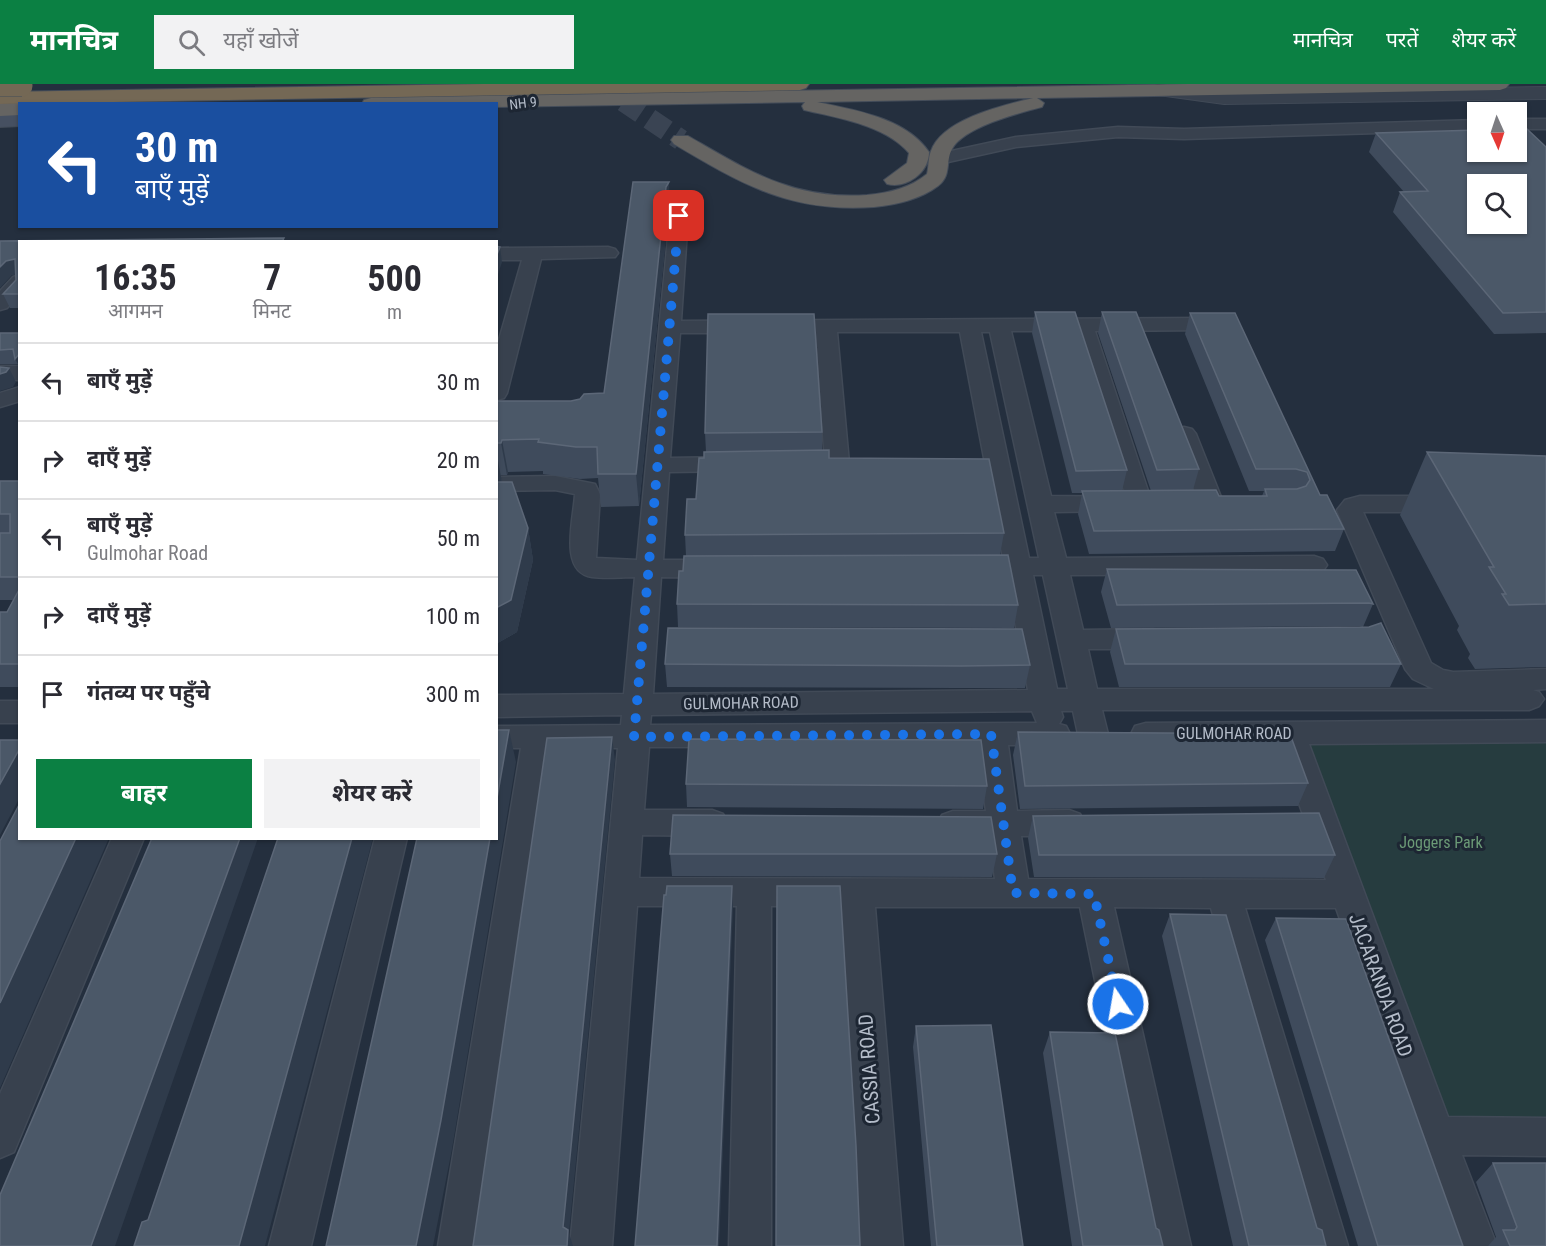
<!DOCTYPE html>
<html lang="hi">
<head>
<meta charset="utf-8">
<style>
  :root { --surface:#fff; --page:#f2f2f3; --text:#2b2b33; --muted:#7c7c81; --line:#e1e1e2; --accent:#0b8043 }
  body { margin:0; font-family:"Roboto Condensed","Noto Sans Devanagari",sans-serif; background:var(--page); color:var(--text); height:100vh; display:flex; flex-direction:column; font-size:22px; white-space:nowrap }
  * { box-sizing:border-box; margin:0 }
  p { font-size:20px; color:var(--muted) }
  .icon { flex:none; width:33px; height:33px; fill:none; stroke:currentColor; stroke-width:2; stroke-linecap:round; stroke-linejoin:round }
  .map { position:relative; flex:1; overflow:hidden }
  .details { position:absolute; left:18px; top:156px; width:480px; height:600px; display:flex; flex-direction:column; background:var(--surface); border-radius:0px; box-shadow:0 2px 4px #0004 }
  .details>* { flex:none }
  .hud { position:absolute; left:18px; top:18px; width:480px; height:126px; border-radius:0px; box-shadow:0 2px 4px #0004; background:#1a4fa0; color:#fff; overflow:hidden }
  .needle { width:39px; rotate:177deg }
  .fabs { position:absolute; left:1467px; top:18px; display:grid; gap:12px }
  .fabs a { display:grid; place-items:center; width:60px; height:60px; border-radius:0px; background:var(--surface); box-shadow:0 2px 4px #0004; font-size:30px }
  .pin { position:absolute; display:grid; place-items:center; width:51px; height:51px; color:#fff; margin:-26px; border-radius:12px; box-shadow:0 3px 9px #0006 }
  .me { position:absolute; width:66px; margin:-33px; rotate:348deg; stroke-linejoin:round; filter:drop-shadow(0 0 4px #0008) }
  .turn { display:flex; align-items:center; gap:21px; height:126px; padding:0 18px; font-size:27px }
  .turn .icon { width:78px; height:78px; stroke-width:2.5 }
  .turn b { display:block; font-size:42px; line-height:51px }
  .eta { display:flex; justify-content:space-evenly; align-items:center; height:102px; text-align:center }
  .eta b { font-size:36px; font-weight:700; line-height:42px }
  .button { display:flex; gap:12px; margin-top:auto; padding:12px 18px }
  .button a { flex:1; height:69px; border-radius:0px; background:var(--accent); color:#fff; font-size:24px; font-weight:700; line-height:69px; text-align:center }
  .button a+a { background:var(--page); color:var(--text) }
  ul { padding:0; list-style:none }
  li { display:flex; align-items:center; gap:18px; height:78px; padding:0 18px; border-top:2px solid var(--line) }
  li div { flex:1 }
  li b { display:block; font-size:22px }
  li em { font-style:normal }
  header { display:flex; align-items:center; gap:36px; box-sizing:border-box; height:84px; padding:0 30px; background:var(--accent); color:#fff }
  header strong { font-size:28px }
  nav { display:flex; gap:33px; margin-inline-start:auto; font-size:21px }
  .search { width:420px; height:54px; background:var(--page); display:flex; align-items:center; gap:15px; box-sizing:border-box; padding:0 21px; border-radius:0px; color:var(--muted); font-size:22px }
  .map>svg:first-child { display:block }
  .green { fill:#263c3f }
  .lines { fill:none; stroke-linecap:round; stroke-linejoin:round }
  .trunk-tunnel { stroke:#3a4453; stroke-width:21; stroke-dasharray:21 10; stroke-linecap:butt }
  .minor-casing { stroke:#414a57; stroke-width:3 }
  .tertiary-casing { stroke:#414a57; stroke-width:2 }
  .secondary-casing { stroke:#414a57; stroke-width:2 }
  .trunk-casing { stroke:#434c59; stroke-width:2 }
  .motorway-casing { stroke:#434c59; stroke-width:2 }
  .minor { fill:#38414e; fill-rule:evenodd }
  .tertiary { fill:#38414e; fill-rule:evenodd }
  .secondary { fill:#465061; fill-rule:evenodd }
  .trunk { fill:#656462; fill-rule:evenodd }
  .motorway { fill:#746855; fill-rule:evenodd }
  .motorway-bridge-casing { stroke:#434c59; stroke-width:22; stroke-linecap:butt }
  .motorway-bridge { stroke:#746855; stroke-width:21 }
  .wall { fill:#3f4b5c }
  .shaded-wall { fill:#2f3b4b }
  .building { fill:#4b5868; stroke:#5c6777; stroke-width:1.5; fill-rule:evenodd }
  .route { stroke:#1a73e8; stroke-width:10; stroke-dasharray:0 18 }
  .labels { text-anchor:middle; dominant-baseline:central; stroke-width:6; stroke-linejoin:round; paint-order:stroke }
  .far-street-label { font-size:14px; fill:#b4bcc9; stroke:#1d2633 }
  .street-label { font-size:16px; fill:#b4bcc9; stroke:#1d2633 }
  .park-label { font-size:16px; fill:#6b9a76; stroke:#1d2633 }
  .near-street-label { font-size:20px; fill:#b4bcc9; stroke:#1d2633 }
</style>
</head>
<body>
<header>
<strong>मानचित्र</strong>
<div class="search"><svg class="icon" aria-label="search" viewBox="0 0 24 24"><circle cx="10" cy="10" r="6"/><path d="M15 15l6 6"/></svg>यहाँ खोजें</div>
<nav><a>मानचित्र</a><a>परतें</a><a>शेयर करें</a></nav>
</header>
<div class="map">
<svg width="1546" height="1162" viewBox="0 0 1546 1162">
  <rect width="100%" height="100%" fill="#242f3e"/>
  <path class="green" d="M1546,653V1053L1436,1052L1291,654Z"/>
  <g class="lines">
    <path class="trunk-tunnel" d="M598,0L681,56"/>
    <g class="minor-casing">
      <path id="minor" d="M1516,35H1546V45H1516Z
        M1478,36V46L1184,55L1118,53L1016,63L939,80L933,79L930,75L933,71L1016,53L1118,43L1184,45Z
        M679,126L686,128L688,132L681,237L1210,234L1217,236L1221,240L1217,244L1210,246L1095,247L1152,419L1149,424L1140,427L1130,422L1119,427L1054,428L1066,474L1314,472L1323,475L1327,481L1323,487L1314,490L1070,491L1083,546L1153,545L1163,548L1167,555L1163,562L1153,565H1088L1097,605H1434L1413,595L1405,585L1337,426L1345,416L1360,412H1444L1453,415L1456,420L1453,425L1444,428H1363L1431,579L1443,586L1453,588L1546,585V605L1533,606L1539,608L1544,615L1539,622L1529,626H1102L1108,650L1104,658L1093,661L1082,658L1078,650L1073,627H1061L1063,633L1059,640L1066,642L1070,650L1066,658L1055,661H1008L1017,727L1069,726L1080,730L1085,739L1080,748L1069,752H1021L1028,795L1326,796L1278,660L1146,661L1135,658L1131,650L1135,642L1146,639L1546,636V658L1309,660L1448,1033L1546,1034V1072L1462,1071L1497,1162H1455L1336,824H1245L1348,1162H1306L1211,824L1114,823L1191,1162H1149L1080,823H875L903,1162H861L841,822H771V1162H729L737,822H637L612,1162H570L618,664H551L480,1162H438L521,664H496V642L621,641L622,631L496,633V611L624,610L635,493C621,493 606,495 592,493C558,488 574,434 575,410L555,406L496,407V393L555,392L595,400L600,410L596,474L637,476L670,132L672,128ZM1011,247H1073L1126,413L1051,412ZM837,248H960L1003,474H972L963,477L959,483L963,489L972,492L1006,491L1028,606L653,610L661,493L722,494L731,491L735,485L731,479L722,476H663L669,388L736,387L745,385L748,380L745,375L736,373L670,374L680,249H816L825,379L828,384L837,386L846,384L849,379ZM981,248H990L1039,474H1029ZM1033,491H1043L1068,605H1057ZM1032,627L1037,639L650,641L651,631ZM977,662L986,727H953L942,731L937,740L942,749L953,753L989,752L995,795L639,794L642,751L712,752L723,748L728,739L723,730L712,726H644L649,663Z
        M608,163L615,165L618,169L615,173L541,175L507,309L504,314L496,316V266L522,176H496V164Z
        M20,191V210L7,224L0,226V207L13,193Z
        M0,282H20V296H0Z
        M20,303V317L0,323V309Z
        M1184,343L1192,345L1196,350L1223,418L1220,423L1211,426L1202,423L1199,418L1172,350L1176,345Z
        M0,617H20V639H0Z
        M112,754H144L14,1068L0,1074V1010Z
        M375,754H407L311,1162H269Z"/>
    </g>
    <g class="tertiary-casing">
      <path id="tertiary" d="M1158,0L1224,8L1546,3V15L1224,20L1151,10L1149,6L1151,2Z"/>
    </g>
    <g class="secondary-casing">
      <path id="secondary" d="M20,30V42L0,43V31Z"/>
    </g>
    <g class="trunk-casing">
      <path id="trunk" d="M1187,0H1509L1506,4L1500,6L1037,14L1044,19L1042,23C1019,29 964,43 952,65C945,78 952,91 938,102C921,115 895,121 874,123C791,129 743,101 674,60L671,56L674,52H688C749,87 793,116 867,111C889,109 910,104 927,90C929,83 928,74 931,67C942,35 1004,21 1033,14L817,18C855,26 906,34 929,68C929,89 906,105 887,100L884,96L907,79L909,69C885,41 838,34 804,26L802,22L805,18L496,23V20H362L364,16L371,14Z
        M20,19V31L0,32V20Z"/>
    </g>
    <g class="motorway-casing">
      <path id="motorway" d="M483,0H809L806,4L800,6L0,20V8Z"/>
    </g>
    <use href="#minor" class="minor"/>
    <use href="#tertiary" class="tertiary"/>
    <use href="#secondary" class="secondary"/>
    <use href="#trunk" class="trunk"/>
    <use href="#motorway" class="motorway"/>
    <g class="motorway-bridge-casing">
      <path id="motorway-bridge" d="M0,2H22"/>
    </g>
    <use href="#motorway-bridge" class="motorway-bridge"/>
  </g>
  <path class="wall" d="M1376,49L1546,63V249L1494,250L1393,128L1400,108H1404L1369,68Z
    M633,98L670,127L668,132L639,422L601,423L598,394L580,395L543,390V387L508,388L507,391H500L502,398L528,444L533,476L517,548L496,560V317H571L604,309Z
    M20,158V224H10L3,210L16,196V190L12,191Z
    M1035,228L1127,386L1122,407H1151L1098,249L1102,228L1199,385L1193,406L1219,412H1262L1264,407H1249L1185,250L1190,229H1235L1320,411L1344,445L1335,467L1089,470L1078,430L1082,409H1072L1032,249Z
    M0,249H20L18,280H0Z
    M822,348V367L829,374L1004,449L1000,471L1018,521L1014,544L678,543L677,520L683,487L686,472L685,451L696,415L706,368L705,349Z
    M1427,368L1546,372V583L1475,585L1468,574L1470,570L1457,546L1459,542L1400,431Z
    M0,397H20V603H0V528H7L13,516H0Z
    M1107,485L1356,486L1373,520L1363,543L1359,542L1111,544L1101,508Z
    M1116,545L1401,580L1390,603H1119L1110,568Z
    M665,580L1030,581L1025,604H958L667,603Z
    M1018,648L1308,699L1298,722L1020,725L1013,671Z
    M686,700L987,702L983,725L687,723Z
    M1033,732L1335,771L1324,794L1034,793L1028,754Z
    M670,770H997L992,793L672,792Z
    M1170,830L1317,1144L1326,1162H1233L1162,852Z
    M1276,834L1463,1162H1358L1265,856Z
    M916,942L1023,1162H931L913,963Z
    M1050,948L1156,1144L1163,1162H1072L1043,969Z
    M1493,1079L1546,1162H1488L1496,1153L1476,1098Z"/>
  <path class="shaded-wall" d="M669,98L670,127L668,132L639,422L636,390L666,103Z
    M500,163L502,178L496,197V173Z
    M15,175L20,190L12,191L0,204V183L6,177Z
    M20,269V283L15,275Z
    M9,284L16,298L13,303L0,307V290Z
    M502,356L508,388L507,391L501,359Z
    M498,377L504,409L496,414V383Z
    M528,444L533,476L517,548L496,560V524Z
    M509,646L516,678L452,1065L433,1162H416L490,754H496V720Z
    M612,653L615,676L569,1149L573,1162H567L563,1143Z
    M20,664V713L0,751V700Z
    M76,754H109L0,1004V919Z
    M240,754H258L115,1162H91Z
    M352,754H373L265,1162H239Z
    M732,802L733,824L719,1162H717Z"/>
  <path class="building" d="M1527,45L1546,63V228L1503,229L1400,108L1428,107L1376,49L1478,46V68H1516V46ZM1478,100H1516V140H1478Z
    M633,98H669L666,103L636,390H598L597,363H576L538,358L539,355L502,356L501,359H496V317H571L580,315L584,310L604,309Z
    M284,154L282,158H20V210H3L16,196L15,175L6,177L0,183V157Z
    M496,162L500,163L496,173Z
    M1035,228H1075L1127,386L1076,387Z
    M1102,228H1136L1199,385L1157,386Z
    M1190,229H1235L1320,411H1327L1344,445L1094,447L1082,407L1216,406L1219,412H1267L1265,405H1297L1306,402L1310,396L1307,388L1296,385H1256Z
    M708,230H814L822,348L705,349Z
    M0,249H20V269L15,275L13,265L0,266Z
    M0,283L9,284L6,288L0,290Z
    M829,366V374L989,375L1004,449L685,451L687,415H696L699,374H704V368Z
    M1427,368L1546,372V520L1509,521L1502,510H1506L1489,483H1494Z
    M0,397H20V493H0V449H10V430H0Z
    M496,398H512L528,444L511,516L496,524Z
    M1008,471L1018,521L677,520L679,487H683L684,472Z
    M1107,485L1356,486L1373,520L1369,519L1117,521Z
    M20,504V579L19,580H0V528H7Z
    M1381,539L1401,580H1125L1116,545L1369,543Z
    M668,544L1022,545L1030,581L961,582L665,580Z
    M496,646H509L496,720Z
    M1018,648L1290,650L1308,699L1025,702Z
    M612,653L563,1143L568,1146L567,1162H473L547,654Z
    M689,655L981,656L987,702L686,700Z
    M0,656H20V664L0,700Z
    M20,719V754H76L0,919V757Z
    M1319,729L1335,771H1039L1033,732Z
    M673,731L991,733L997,770H670Z
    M152,754H240L91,1162H0V1111Z
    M278,754H352L239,1162H134L142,1138L148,1136Z
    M417,754H490L441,1036L416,1162H326Z
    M667,802H732L717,1162H635L664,811H666Z
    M777,802H840L856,1062L860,1162H776Z
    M1170,830L1226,831L1317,1144L1322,1146L1326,1162H1249Z
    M1276,834L1346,835L1463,1162H1378Z
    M991,941L1023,1162H937L916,942Z
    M1050,948L1115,949L1156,1144L1159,1146L1163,1162H1083Z
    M1493,1079H1546V1162H1510L1503,1146H1515L1517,1143Z"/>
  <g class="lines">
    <path class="route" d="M679,132L634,653L991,650L1013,809L1094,810L1118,920"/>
  </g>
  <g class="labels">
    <g class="far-street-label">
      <text transform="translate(523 19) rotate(-7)">NH 9</text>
    </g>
    <g class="street-label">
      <text transform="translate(741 619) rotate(-1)">GULMOHAR ROAD</text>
      <text x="1234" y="649">GULMOHAR ROAD</text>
    </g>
    <g class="park-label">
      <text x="1441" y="758">Joggers Park</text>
    </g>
    <g class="near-street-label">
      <text transform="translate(1381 901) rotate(70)">JACARANDA ROAD</text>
      <text transform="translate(869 985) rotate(-94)">CASSIA ROAD</text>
    </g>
  </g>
</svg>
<div class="fabs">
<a><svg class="needle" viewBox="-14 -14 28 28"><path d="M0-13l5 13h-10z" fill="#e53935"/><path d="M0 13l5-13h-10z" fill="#7c7c81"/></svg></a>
<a><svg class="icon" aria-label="search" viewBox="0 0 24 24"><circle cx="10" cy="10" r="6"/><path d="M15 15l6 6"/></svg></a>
</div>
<div class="pin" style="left:679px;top:132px;background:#d93025"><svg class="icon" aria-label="arrive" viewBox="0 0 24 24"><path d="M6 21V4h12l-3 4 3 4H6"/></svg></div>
<svg class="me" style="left:1118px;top:920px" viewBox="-20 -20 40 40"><circle r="17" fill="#1a73e8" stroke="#fff" stroke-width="3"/><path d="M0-11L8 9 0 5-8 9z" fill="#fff"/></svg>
<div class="hud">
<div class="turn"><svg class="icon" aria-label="left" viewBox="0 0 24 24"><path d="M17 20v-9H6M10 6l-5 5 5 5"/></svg><div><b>30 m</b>बाएँ मुड़ें</div></div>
</div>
<section class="details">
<div class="eta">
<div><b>16:35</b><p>आगमन</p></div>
<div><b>7</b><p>मिनट</p></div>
<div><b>500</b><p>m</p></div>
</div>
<ul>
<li><svg class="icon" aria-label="left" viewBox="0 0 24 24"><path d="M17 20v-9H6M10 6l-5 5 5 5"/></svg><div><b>बाएँ मुड़ें</b></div><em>30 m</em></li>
<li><svg class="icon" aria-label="right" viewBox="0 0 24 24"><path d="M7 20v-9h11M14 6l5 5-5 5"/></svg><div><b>दाएँ मुड़ें</b></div><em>20 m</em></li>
<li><svg class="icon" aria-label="left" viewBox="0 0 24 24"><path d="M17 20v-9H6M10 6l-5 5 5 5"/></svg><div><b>बाएँ मुड़ें</b><p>Gulmohar Road</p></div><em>50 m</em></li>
<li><svg class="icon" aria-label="right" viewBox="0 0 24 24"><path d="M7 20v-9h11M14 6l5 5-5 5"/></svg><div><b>दाएँ मुड़ें</b></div><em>100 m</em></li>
<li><svg class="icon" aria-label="arrive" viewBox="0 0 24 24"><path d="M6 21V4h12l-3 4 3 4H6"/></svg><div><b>गंतव्य पर पहुँचे</b></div><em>300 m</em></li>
</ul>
<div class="button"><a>बाहर</a><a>शेयर करें</a></div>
</section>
</div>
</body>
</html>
